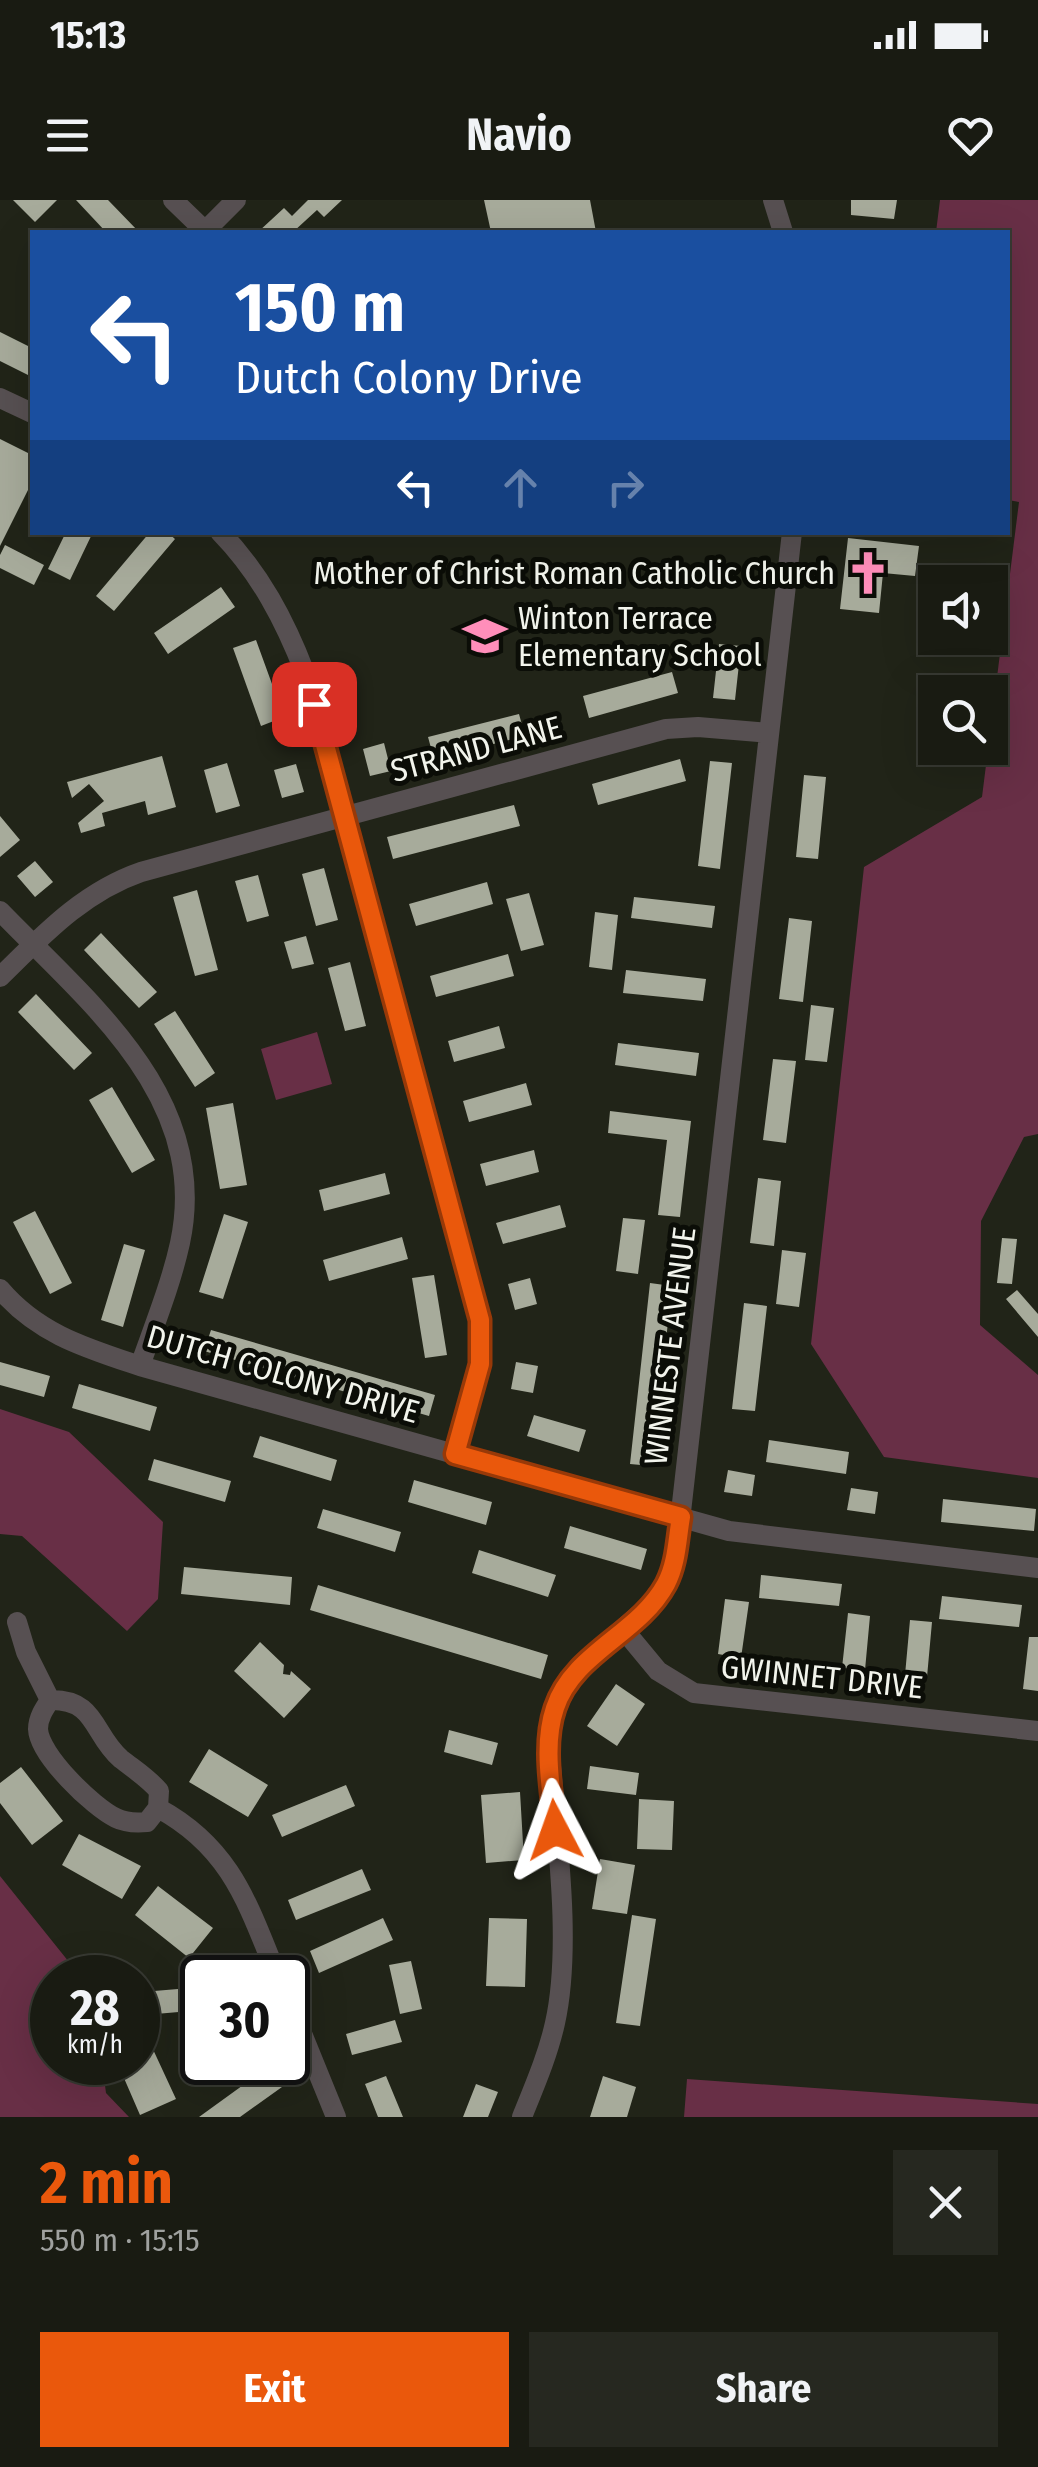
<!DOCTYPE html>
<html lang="en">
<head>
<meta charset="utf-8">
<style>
  :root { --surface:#191b12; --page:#262820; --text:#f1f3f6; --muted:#9fa19f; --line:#373932; --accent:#ea580c }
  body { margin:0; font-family:"Fira Sans Condensed",sans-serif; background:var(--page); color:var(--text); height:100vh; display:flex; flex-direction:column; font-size:38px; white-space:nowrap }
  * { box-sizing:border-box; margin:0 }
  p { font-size:32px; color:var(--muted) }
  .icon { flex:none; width:55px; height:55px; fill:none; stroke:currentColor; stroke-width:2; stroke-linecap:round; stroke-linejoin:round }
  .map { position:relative; height:1917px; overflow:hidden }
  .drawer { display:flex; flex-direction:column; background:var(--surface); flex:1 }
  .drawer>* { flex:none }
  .guide { position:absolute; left:30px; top:30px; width:980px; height:305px; border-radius:0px; box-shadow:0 10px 40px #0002,0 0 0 2px var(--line); background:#1a4fa0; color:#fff; overflow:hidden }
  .controls { position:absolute; left:918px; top:365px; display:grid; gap:20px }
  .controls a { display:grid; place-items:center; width:90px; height:90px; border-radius:0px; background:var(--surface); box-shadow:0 10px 40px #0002,0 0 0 2px var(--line); font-size:50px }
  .speed { position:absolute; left:30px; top:1755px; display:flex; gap:20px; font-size:50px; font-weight:700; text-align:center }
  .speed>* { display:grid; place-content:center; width:130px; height:130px; border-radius:50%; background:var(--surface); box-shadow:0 10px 40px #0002,0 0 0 2px var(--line); line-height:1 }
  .speed small { font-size:25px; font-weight:400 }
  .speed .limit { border:5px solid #111; border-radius:15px; background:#fff; color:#111 }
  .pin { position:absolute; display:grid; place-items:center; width:85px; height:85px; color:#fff; margin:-42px; border-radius:20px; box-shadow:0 5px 15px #0006 }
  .me { position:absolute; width:110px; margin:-55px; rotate:356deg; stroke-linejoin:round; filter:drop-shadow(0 0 8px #0008) }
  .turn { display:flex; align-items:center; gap:35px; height:210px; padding:0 40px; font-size:45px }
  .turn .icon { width:130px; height:130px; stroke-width:2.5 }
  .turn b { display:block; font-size:70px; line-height:85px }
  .lanes { display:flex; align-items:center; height:95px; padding:0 40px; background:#0003; justify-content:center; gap:50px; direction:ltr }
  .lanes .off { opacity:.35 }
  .round { display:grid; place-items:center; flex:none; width:105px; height:105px; border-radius:0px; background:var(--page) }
  .headline { display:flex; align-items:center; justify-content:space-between; height:170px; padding:0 40px }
  h1 { font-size:60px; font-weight:700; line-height:75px; color:var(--accent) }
  .primary-button { display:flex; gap:20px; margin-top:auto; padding:20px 40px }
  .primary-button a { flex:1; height:115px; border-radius:0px; background:var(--accent); color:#fff; font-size:40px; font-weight:700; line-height:115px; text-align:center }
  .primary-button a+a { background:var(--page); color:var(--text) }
  .status { display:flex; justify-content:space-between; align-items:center; height:70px; padding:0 50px; background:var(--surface); direction:ltr }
  .status svg { height:28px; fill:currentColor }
  header { display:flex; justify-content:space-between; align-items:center; height:130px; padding:0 40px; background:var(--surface); font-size:45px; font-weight:700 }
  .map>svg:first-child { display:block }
  .green { fill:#682f46 }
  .building { fill:#a7ab9b }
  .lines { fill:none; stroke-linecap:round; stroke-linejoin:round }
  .street { stroke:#575052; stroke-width:20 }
  .route-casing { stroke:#983908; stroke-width:25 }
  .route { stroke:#ea580c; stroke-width:18 }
  .labels { text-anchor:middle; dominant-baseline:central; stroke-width:10; stroke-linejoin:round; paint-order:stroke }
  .poi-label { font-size:32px; fill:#f2f4ec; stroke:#0b0d07; text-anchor:end }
  .street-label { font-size:32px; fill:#f2f4ec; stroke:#0b0d07 }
</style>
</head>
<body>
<div class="status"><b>15:13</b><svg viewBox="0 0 49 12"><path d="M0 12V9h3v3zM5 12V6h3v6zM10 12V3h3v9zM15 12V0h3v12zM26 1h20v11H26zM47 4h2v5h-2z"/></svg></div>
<header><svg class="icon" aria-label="menu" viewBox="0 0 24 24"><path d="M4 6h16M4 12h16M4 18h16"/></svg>Navio<svg class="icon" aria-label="heart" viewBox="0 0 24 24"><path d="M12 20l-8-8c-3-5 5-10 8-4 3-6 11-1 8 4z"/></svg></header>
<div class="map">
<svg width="1038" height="1917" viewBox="0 0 1038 1917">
  <rect width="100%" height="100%" fill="#212418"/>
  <path class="green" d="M940,0H1038V934L1024,937L981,1021L980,1125L1038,1175V1278L884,1257L811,1144L864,667L982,597L1019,302L1008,300V32H936Z
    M317,832L332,884L276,900L261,849Z
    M0,1209L69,1232L163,1322L158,1399L127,1431L22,1336L0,1334Z
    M0,1676L81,1777L52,1778V1862L102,1863L106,1893L129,1917H0Z
    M687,1879L1038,1904V1917H684Z"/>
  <path class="building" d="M13,0H57L35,22Z
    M76,0H108L139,32H106Z
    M308,0H342L324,17L317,10L293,32H258L284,8L292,16Z
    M484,0H590L596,32H491Z
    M851,0H897L894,19L851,15Z
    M0,132L32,148V177L0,161Z
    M0,239L32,255V282L0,346Z
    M66,332H93L70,380L48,369Z
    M150,332H167L175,339L114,411L96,396Z
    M848,338L919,346L915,376L883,373L879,413L840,409Z
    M5,345L44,365L34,385L0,368V355Z
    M221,387L235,407L168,454L154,433Z
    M256,440L284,517L261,526L233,448Z
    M719,444L741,446L735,500L713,498Z
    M672,472L678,493L589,518L583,496Z
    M519,514L525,536L434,559L428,537Z
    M384,543L391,571L370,576L363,549Z
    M162,556L176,607L148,615L145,601L102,613L105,626L81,633L78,623L104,601L89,584L72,598L67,582Z
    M680,559L686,581L598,605L592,584Z
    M710,561L732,563L720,669L698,666Z
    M227,563L240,606L216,613L204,570Z
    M296,564L304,592L282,598L274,570Z
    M804,575L826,577L818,659L796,657Z
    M514,605L520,626L393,659L387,637Z
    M0,616L20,640L0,657Z
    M35,661L53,682L35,697L17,676Z
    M324,668L338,720L316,726L302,674Z
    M258,675L269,716L247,722L235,681Z
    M487,682L493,704L416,726L409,704Z
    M197,690L218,770L195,776L173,697Z
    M529,693L544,745L521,751L506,699Z
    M634,697L715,706L712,728L631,718Z
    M595,712L618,715L612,770L589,767Z
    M789,718L812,721L803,802L779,799Z
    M101,733L157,792L139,808L84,750Z
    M306,736L314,764L292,769L284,742Z
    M508,754L514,776L436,797L430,776Z
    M350,762L366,826L345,831L328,768Z
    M626,770L706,779L703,801L623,793Z
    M36,794L92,853L74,870L18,812Z
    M811,805L834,808L827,862L805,860Z
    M175,811L215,873L195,887L154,824Z
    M499,826L505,848L454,862L448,841Z
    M618,843L699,853L696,876L615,865Z
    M773,859L796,861L786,943L763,940Z
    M526,883L532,905L469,922L463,901Z
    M112,887L155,960L132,973L89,900Z
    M233,903L247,985L220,989L206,908Z
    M610,911L691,921L680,1017L658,1015L667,940L608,933Z
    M534,950L539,972L486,986L480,964Z
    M385,973L390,994L324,1011L319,990Z
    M758,978L781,981L774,1046L750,1043Z
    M560,1005L566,1027L503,1044L496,1023Z
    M35,1011L72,1083L50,1094L13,1022Z
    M224,1014L248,1022L223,1099L199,1092Z
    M623,1018L645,1020L638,1074L616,1071Z
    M402,1037L408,1059L329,1081L323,1060Z
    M1002,1038L1017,1039L1012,1084L997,1083Z
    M124,1044L145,1050L123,1127L101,1120Z
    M782,1050L806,1053L799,1107L776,1104Z
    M434,1075L447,1155L425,1158L412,1078Z
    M530,1078L537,1104L515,1110L508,1084Z
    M650,1083L672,1086L652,1266L630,1264Z
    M1017,1090L1038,1114V1137L1006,1099Z
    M744,1103L767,1106L755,1211L732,1209Z
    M211,1130L435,1195L429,1216L204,1151Z
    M0,1162L50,1176L44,1197L0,1185Z
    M516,1162L538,1166L533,1193L511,1189Z
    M79,1184L157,1207L150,1231L72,1208Z
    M534,1215L586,1230L579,1252L527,1236Z
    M260,1236L337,1260L331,1281L253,1257Z
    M769,1240L849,1252L846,1274L766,1262Z
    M154,1259L231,1281L225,1302L148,1280Z
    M728,1270L755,1275L752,1296L724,1292Z
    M414,1280L492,1302L486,1325L408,1302Z
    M851,1288L878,1292L875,1314L847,1310Z
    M943,1299L1036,1309L1034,1331L941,1322Z
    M323,1309L401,1332L395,1352L317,1328Z
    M570,1326L647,1349L641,1370L564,1348Z
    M479,1350L556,1375L548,1397L472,1373Z
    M184,1367L292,1377L290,1405L181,1394Z
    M761,1375L842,1384L839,1406L759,1398Z
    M318,1385L548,1455L541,1479L310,1410Z
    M942,1396L1022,1405L1019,1427L939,1419Z
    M725,1399L749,1402L741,1458L718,1454Z
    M848,1413L870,1416L865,1470L842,1468Z
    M910,1420L932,1422L927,1477L905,1475Z
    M1029,1437H1038V1491L1023,1489Z
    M260,1442L284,1465L283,1474L290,1475L291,1471L311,1489L284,1518L234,1471Z
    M616,1484L645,1504L617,1546L587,1526Z
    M449,1530L498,1543L492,1565L444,1552Z
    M209,1549L268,1585L248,1617L189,1582Z
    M590,1566L639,1573L636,1595L587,1589Z
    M21,1567L63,1621L32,1645L0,1603V1583Z
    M346,1585L355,1606L282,1637L272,1615Z
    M520,1592L524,1660L486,1663L481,1595Z
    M639,1599L674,1601L672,1650L637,1649Z
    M79,1634L141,1666L122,1699L62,1665Z
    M600,1659L635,1665L627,1714L592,1709Z
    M362,1669L371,1690L296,1720L288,1700Z
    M158,1686L213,1728L189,1758L135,1715Z
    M632,1715L656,1719L640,1826L616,1823Z
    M383,1718L393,1740L319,1773L310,1751Z
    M489,1718L527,1719L525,1787L486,1786Z
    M411,1761L422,1809L400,1814L389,1765Z
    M202,1787V1810L144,1815L142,1792Z
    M138,1817L176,1899L140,1915L117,1862H138Z
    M395,1820L402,1842L352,1855L346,1834Z
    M268,1867L282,1887L240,1917H199Z
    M386,1876L403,1917H378L365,1884Z
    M603,1876L636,1887L627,1917H590Z
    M476,1884L498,1892L488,1917H463Z"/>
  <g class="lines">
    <path class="street" d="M173,0L205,31
      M773,0L783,32
      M204,32L236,0
      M0,198L32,213
      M220,332C260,373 285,421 305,473L480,1120V1164L455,1254
      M0,711C89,803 211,898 180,1043C171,1084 154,1126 140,1166
      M0,777C43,735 83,692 141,672L666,529L698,527L769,533
      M0,1089C38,1134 86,1148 140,1166L729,1331L1038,1368
      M17,1422L26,1452L50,1500
      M624,1430L658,1471L694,1493L1038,1531
      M50,1500C97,1499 92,1534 121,1559C135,1570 148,1578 159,1591L158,1608L147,1622C136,1623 126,1623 116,1618C93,1607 39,1555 38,1529C38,1518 44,1509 50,1500Z
      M158,1608C232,1648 248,1705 278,1778
      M288,1799L336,1917
      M522,1917C534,1887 548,1855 555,1823C573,1742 555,1626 549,1541C559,1467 606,1448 656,1399L665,1386L676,1356L792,332"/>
  </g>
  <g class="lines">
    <g class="route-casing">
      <path id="route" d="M314,504L480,1120V1164L455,1254L681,1317C677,1340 677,1363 666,1384C639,1434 573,1453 555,1508C542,1546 552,1591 555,1630"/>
    </g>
    <use href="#route" class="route"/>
  </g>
  <defs>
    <g id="church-bare" transform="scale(3.45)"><path d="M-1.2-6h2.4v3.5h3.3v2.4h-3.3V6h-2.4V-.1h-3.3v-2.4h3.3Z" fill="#ff8eba" stroke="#0b0d07" stroke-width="2.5" paint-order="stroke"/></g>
    <g id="school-bare" transform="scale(3.45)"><path d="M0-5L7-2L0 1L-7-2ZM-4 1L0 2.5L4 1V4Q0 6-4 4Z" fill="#ff8eba" stroke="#0b0d07" stroke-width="2.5" paint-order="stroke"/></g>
  </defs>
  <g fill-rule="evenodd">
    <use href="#church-bare" x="868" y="373"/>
    <use href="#school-bare" x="485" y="436"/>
  </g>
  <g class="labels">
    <g class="poi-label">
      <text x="835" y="373">Mother of Christ Roman Catholic Church</text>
      <text x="518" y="418" text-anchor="start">Winton Terrace<tspan x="518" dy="37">Elementary School</tspan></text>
    </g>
    <g class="street-label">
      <text transform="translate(476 549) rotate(-15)">STRAND LANE</text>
      <text transform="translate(670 1146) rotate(-83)">WINNESTE AVENUE</text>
      <text transform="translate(283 1174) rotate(16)">DUTCH COLONY DRIVE</text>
      <text transform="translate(822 1477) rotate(6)">GWINNET DRIVE</text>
    </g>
  </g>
</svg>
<div class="controls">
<a><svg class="icon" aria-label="sound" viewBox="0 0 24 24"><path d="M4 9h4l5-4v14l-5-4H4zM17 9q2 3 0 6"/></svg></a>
<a><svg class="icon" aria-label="search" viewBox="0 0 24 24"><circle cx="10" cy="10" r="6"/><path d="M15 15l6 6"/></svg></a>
</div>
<div class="speed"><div>28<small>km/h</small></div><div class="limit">30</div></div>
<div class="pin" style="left:314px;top:504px;background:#d93025"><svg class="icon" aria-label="arrive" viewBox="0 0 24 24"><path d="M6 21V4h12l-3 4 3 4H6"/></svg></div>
<svg class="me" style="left:555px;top:1630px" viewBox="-20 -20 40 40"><path d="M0-17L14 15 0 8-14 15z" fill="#ea580c" stroke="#fff" stroke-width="4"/></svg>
<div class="guide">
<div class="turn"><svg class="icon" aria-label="left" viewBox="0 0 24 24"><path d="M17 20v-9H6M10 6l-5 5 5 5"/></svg><div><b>150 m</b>Dutch Colony Drive</div></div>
<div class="lanes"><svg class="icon" aria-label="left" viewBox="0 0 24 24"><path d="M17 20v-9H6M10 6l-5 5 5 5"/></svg><svg class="icon off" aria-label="ahead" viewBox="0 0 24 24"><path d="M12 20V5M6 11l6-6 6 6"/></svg><svg class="icon off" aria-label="right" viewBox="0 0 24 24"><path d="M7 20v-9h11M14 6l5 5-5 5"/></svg></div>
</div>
</div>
<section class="drawer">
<div class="headline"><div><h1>2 min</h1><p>550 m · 15:15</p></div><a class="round"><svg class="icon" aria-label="close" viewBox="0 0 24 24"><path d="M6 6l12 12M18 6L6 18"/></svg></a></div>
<div class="primary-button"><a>Exit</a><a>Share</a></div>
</section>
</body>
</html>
